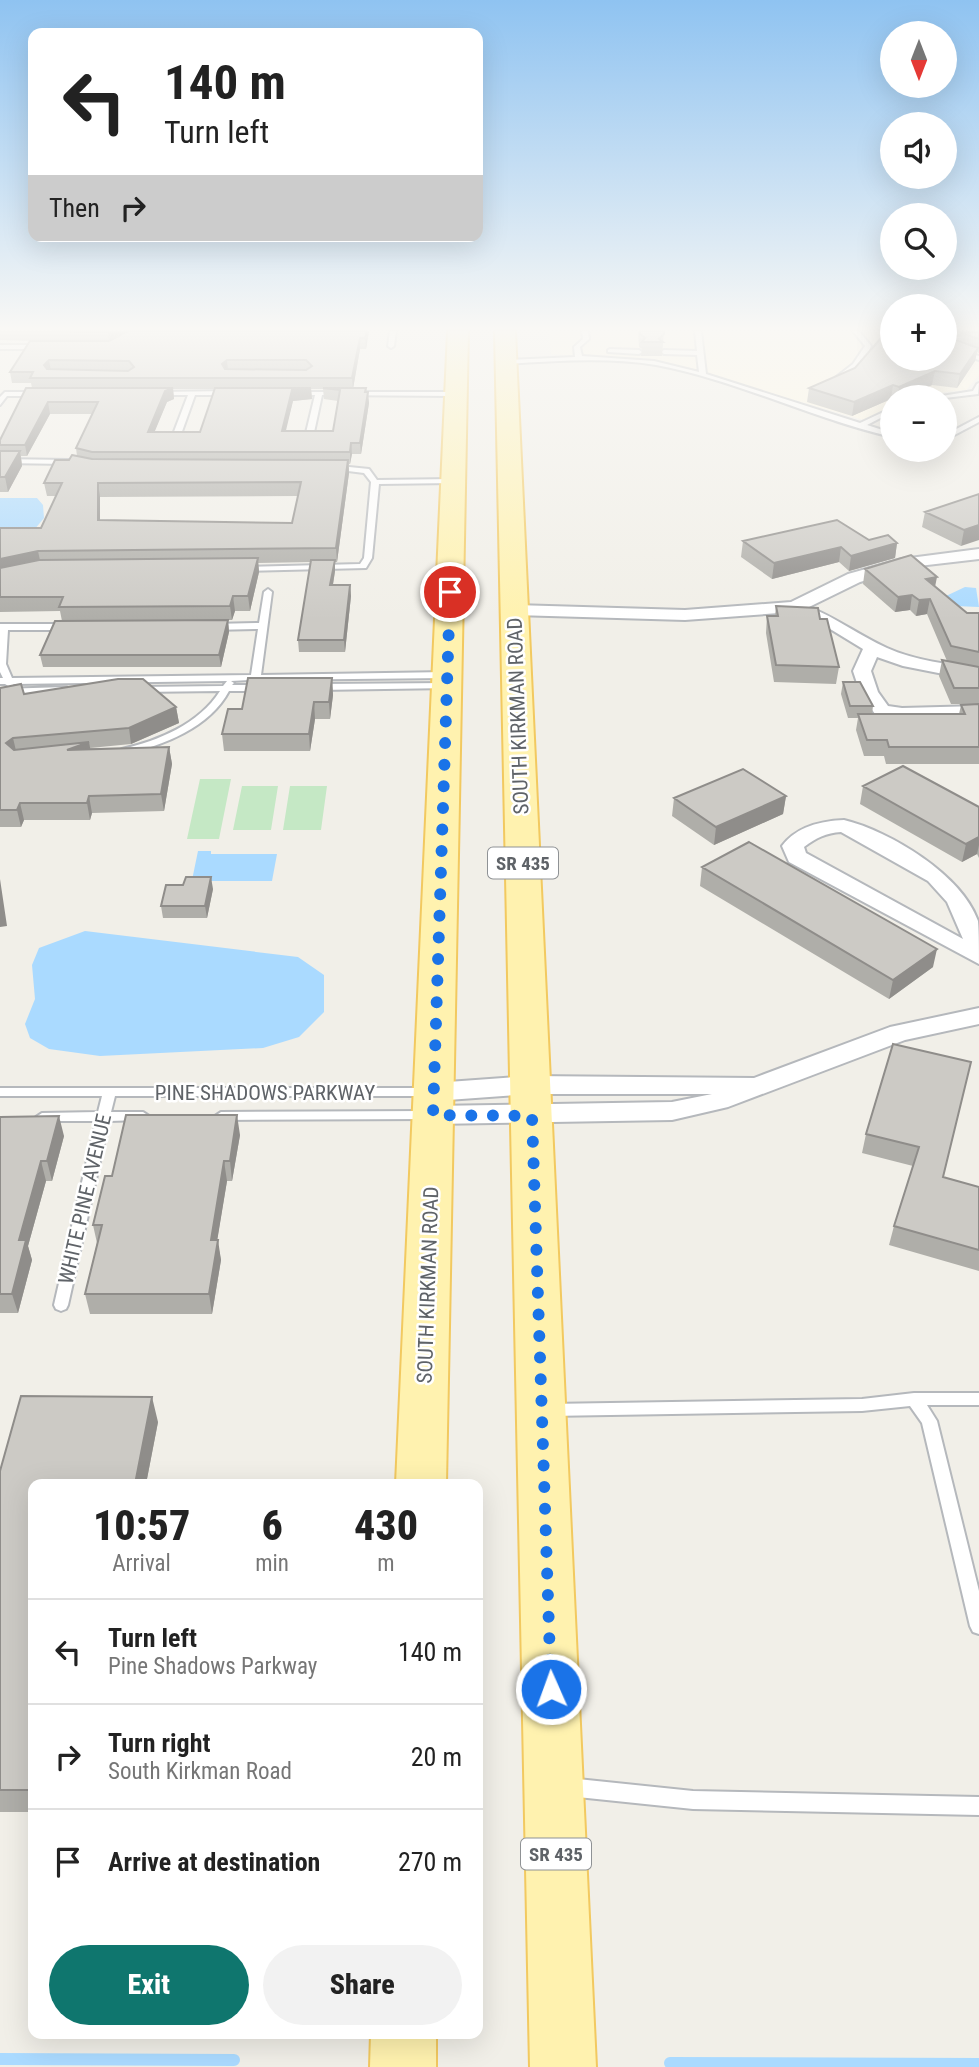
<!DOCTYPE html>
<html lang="en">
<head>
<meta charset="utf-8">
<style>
  :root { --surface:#fff; --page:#f2f2f2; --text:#222; --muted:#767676; --line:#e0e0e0; --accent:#0f766e }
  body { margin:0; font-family:"Roboto Condensed",sans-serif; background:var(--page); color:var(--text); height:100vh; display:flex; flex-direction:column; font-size:26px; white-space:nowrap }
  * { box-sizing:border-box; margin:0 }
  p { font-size:23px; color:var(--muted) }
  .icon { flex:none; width:38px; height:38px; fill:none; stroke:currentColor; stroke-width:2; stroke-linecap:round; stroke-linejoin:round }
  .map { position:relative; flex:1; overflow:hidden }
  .drawer { position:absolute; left:28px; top:1479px; width:455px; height:560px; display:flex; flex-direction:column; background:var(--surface); border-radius:14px; box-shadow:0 7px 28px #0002 }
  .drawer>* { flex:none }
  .top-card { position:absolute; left:28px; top:28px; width:455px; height:214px; border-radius:14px; box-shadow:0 7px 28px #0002; background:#fff; color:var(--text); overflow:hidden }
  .needle { width:46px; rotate:180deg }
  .tools { position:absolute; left:880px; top:21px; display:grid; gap:14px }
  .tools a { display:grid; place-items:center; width:77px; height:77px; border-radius:50%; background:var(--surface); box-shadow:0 7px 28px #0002; font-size:35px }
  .pin { position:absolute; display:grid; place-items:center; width:60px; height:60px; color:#fff; margin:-30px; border:4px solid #fff; border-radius:50%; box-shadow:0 2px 7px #0007 }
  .me { position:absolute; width:77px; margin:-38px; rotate:358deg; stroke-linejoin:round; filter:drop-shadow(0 0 5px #0008) }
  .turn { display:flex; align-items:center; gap:24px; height:147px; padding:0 21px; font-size:32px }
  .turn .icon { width:91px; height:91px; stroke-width:2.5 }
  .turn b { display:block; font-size:49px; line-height:60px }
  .then { display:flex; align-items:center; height:66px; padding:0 21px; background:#0003; gap:14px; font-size:26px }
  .eta { display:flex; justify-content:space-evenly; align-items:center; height:119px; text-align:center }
  .eta b { font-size:42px; font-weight:800; line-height:49px }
  .action { display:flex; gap:14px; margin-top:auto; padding:14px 21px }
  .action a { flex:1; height:80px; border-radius:42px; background:var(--accent); color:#fff; font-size:28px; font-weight:800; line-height:80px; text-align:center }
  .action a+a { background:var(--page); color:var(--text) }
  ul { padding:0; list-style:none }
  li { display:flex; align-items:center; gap:21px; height:105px; padding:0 21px; border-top:2px solid var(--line) }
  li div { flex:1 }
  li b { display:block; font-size:26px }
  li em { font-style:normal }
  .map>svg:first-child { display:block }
  .commercial { fill:#fef7e0 }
  .green { fill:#c5e8c5 }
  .water { fill:#aadaff }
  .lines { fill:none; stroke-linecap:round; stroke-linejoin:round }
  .stream { stroke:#aadaff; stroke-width:12 }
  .lane-casing { stroke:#b5b8bc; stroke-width:4 }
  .street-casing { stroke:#b5b8bc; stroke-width:4 }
  .primary-casing { stroke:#f2c960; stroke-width:4 }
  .lane { fill:#fff; fill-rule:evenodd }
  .street { fill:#fff; fill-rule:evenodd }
  .primary { fill:#fff2af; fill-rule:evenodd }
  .wall { fill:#afaea9; fill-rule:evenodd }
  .shaded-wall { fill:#8f8d8a }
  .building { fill:#cccac5; stroke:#8f8d8a; stroke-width:2; fill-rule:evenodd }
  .route { stroke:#1a73e8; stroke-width:12; stroke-dasharray:0 21.6 }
  .labels { text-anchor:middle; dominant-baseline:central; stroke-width:5; stroke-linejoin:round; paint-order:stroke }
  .shield { fill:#fff; stroke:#8f9295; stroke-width:2 }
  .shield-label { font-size:19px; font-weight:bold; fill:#5f6368 }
  .street-label { font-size:21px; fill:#5f6368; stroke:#fff }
</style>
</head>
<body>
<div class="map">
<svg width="979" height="2067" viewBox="0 0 979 2067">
  <rect width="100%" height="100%" fill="#f1efe8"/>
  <path class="commercial" d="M549,331H892V359H945V331H979V375L966,390L892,397V406L864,420L659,361L551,354Z"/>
  <path class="green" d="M200,779H231L219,839H187Z
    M242,786H278L271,830H233Z
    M290,786H327L321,830H283Z
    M979,2059V2067H746L745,2060Z"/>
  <path class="water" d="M0,498H37L43,505L44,518L34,530L0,533Z
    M965,587L976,588L979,607L955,606L946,596Z
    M198,851H211V854H277L272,881H204L191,885Z
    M85,931L298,957L324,975V1012L299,1037L263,1048L100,1056L49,1049L30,1038L25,1024L35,999L32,965L39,948Z"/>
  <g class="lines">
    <path class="stream" d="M0,2059L234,2060
      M670,2063L979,2064"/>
    <g class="lane-casing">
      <path id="lane" d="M390,331H396L394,346L391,348L388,346Z
        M582,331H588L589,339L580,347L582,356L654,361L699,372L697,355L664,354L661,352L664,350L697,351L695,331H701L706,374L860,423L892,408V412L867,425L892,433V437C813,419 737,380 656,365C607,357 556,361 506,364L503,362L506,360L575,357L574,347L583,339Z
        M853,331H859L871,346C865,360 851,379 835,380V378L853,364L865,346Z
        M979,339V343L955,344L958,349L979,356V360L954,351L948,342L951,340Z
        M0,345H42L45,347L42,349H0Z
        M610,349L639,350L642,352L639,354L608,352V350Z
        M979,383L978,394L945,398L935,397L973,391L977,384Z
        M5,392H40L43,394L40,396H7L0,405V397Z
        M157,392L229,391L232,393L229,395H195L180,437L176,439L172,437L188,395H159L157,394Z
        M294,392H456L459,394L456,396L322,395L313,437L309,439L305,437L315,395H296L293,393Z
        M979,417V422L945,440V435Z
        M0,459L69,460L73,462L69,464L0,463Z
        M329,465L369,469L377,480L453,479L457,481L453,483L379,484L372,558L366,568L240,571L239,569L243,567L360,564L364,558L371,482L364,473L332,469L328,467Z
        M268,589L272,592L261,675L447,672L452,675L447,678L260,680L255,684L250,680L231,681L234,683L232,685H262L267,688L262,691H229C210,727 163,746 125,754L120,751L122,749C158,741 199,724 220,691L140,692L137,691V687L223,686L227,681L14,684L10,687L5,684H0V678H3L0,672V624H68L72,627L68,630H8L6,664L12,678L251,675L258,629L212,630L208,627L212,624L259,623L264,592Z
        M448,683L453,686L451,688L319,690L314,687L319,684Z
        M66,687L71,690L69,692L0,695V689Z
        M0,1088H430L436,1092L430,1096H115L111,1112H143L149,1116L143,1120L109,1121L68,1305L66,1309L61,1311L56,1309L54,1305L96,1121H42L36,1117L42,1113L98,1112L102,1096H0Z
        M427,1111L433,1115L427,1119L221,1120L215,1116L221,1112Z
        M914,1393H979V1405H927L937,1421L979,1591V1634L973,1632L970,1626L922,1423L910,1406L862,1411L549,1416L544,1415L541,1410L544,1405L549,1404L862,1399Z
        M568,1778L693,1791L979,1797V1815L693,1809L568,1796L561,1794L559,1787L561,1780Z"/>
    </g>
    <g class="street-casing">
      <path id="street" d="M979,549V559L910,567L860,582L809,607C837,618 860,636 887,648C916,661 948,664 979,669V681L903,666L877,657L871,671L878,692L888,706L902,708L979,706V718L902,720L875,714L860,692L853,671L863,649L822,624L793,612L685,620L515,615L506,610L515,605L685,610L791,602L848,574L902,559Z
        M844,820C890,831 962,875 978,921C979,933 979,951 979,964L789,862L782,846C797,826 821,821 844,820ZM841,832L928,881L947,902L963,939L806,853L804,847C816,838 826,833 841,832Z
        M979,1008V1024L905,1040L728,1107L672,1120L433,1124L424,1121L420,1115L424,1109L433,1106L672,1102L712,1094H530L434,1101L425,1098L421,1092L425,1086L434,1083L530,1076L754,1078L890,1027Z"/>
    </g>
    <g class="primary-casing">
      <path id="primary" d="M448,331H468L446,1484H396Z
        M495,331H515L596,2067H530Z
        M371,2034H436V2067H370Z"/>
    </g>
    <use href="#lane" class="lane"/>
    <use href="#street" class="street"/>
    <use href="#primary" class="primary"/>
  </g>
  <path class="wall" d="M0,331H369L366,349H360L353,388H366L369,403L361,454H352L350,464H349V473L337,562H335V571L333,585H350L351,596L345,652H299L298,640L311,562L258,563L259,572L250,611H235L232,620H228L229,632L221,667H43L40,655L62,621L60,611L0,612V528H41L56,496H47L44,483L69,460L77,456L76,448L93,414H50L27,456H21L22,466L8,492H0V440L32,388L31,383H12L10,372L33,341L0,340ZM173,389H215L200,432H154L167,402L174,399ZM311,389H323L324,399L338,401L333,431H285L293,401L312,399ZM298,496L292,523L100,520V497Z
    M638,331H664L662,356H641L642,349L639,347Z
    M945,331H979V353L977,352L975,361L957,388L932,385L905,397H892V400L891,399L852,416L807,402L809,388ZM954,337H961L960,342L956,340Z
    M979,494L961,546L922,527L925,512Z
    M869,540L897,543L895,558L849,571L839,562L772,579L741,557L743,541Z
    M865,569L935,587L967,613H979V704H951L939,676L942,660L947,661L927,614L916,616L910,610L895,612L863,584Z
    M776,606L820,619L839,667L836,684L774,682L766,633L767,616H775Z
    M332,678L333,695L330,719H315L310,751H224L222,734L242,709Z
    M843,682L873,706L872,714H959L961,705L979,704V764H886L884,756H864L856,730L858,718H848L841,694Z
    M0,688L24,694L176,707L179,723L131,744L90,748L169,747L172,764L164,811L92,813L90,820H24L21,827H0Z
    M863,786L979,807V858L977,854L962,862L860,804Z
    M786,796L783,814L714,845L672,816L674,798Z
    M702,867L933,967L889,999L700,886Z
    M183,885L213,889L207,918H163L161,906Z
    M893,1044L943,1177L979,1187V1271L889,1245L894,1226L913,1166L862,1153L866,1134Z
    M0,1117L64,1136L52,1181H46L28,1246L32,1260L18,1313H0Z
    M240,1135L232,1181H227L217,1240L221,1260L212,1314H90L85,1294L97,1243L93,1225L112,1176Z
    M158,1422L146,1484H33V1812H0V1471Z"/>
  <path class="shaded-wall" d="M110,331H131L109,342L108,332Z
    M367,331H369L366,349L365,338Z
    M360,338V349L353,389L352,378Z
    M978,348L975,361L957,388L960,374Z
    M49,360L51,371L45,376L44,365Z
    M227,360L228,371L223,375L222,364Z
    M935,371L932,385L905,397H898L899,387Z
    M893,385L891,399L852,416L854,402Z
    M173,388L174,399L167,402L150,443L148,432L165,391Z
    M311,388L312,399L293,401L283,443L282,431L292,390Z
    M368,392L369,403L361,454L360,443Z
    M48,402L50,414L27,456L25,445Z
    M351,443L352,454L350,464V452Z
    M20,451L22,466L8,492L5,477Z
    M348,460L349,473L337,562L336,548Z
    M98,483L100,497V534L98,520Z
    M979,525V540L961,546L964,530Z
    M897,543L895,558L849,571L851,556Z
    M841,547L839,562L772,579L774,563Z
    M38,551L41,565L0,573V559Z
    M258,558L259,572L250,611L248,596Z
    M335,560V571L331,596L330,585Z
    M937,577L934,592L926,579Z
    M350,585L351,596L345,652L344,640Z
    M912,595L910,610L895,612L898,597Z
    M233,596L235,611L232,620L230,606Z
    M930,599L927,614L916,616L919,600Z
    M228,620L229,632L221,667L219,655Z
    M332,678L333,695L330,719L329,702Z
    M314,702L315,719L310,751L309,734Z
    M176,707L179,723L131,744L129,728Z
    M13,738L17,755L6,743Z
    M89,742L92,759L67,750Z
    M169,747L172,764L164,811L161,794Z
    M89,796L92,813L90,820L87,803Z
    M786,796L783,814L714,845L716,827Z
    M20,803L24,820L21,827L17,810Z
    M979,837V845L977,854L962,862L966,844Z
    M211,877L213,889L207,918L205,906Z
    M0,879L7,926L0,927Z
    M937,949L933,967L889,999L893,980Z
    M237,1115L240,1135L232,1181L230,1161Z
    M59,1116L64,1136L52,1181L47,1161Z
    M41,1161L46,1181L28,1246L32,1260L18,1313L12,1294L19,1240Z
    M224,1161L227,1181L214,1260L211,1240Z
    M218,1240L221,1260L212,1314L209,1294Z
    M152,1397L158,1422L146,1484H135Z"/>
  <path class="building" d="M54,331H110L108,332Z
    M128,331H367L365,338H360L352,378H30L33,372H10L30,341H109ZM49,360L129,361L134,367L128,371L47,369L44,365ZM227,360H306L312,366L306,370L225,369L222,364Z
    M640,331H664V334L659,339L663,342H642L645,338L640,334Z
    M887,331H892V359H945V331H949L956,340L978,348L960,374L935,371L899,387L893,385L854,402L809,388L855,368Z
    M979,332V339L962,333Z
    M26,388H173L165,391L148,432H200L215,388H311L292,390L282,431H333L340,390L323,388H366L365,392H368L360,443H351L350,452H92L76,448L98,402H48L25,445H0V440Z
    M0,451H20L5,477H0Z
    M72,455L92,459L348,460L336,548L38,551L0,559V528H41L62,483H44L55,460H69ZM301,482L292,523L98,520V483Z
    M979,494V525L964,530L925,512Z
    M837,520L869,540L888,535L897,543L851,556L841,547L774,563L743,541Z
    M911,555L937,577L926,579L967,613H979V652L951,646L930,599L919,600L912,595L898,597L865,569Z
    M258,558L248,596H233L230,606L59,607L63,597H0V568L39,560Z
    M311,560H335L330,585H350L344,640H298Z
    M776,606L818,608L820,619H827L839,667L776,665L767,616H778Z
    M228,620L219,655H40L55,621Z
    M942,660L979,667V688H954Z
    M248,678H332L329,702H314L309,734H222L228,709H242Z
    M118,679H143L176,707L129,728L13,738L6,743L14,750L89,742L67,750L169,747L161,794L89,796L87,803H20L17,810H0V688L21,684L24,694Z
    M843,682H860L873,706H850Z
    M979,704V747H889L887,740H867L858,714H965L961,705Z
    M903,766L979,807V837L966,844L863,786Z
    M743,769L786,796L716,827L674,798Z
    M749,842L937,949L893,980L702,867Z
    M186,877H211L205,906H161L166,885H183Z
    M0,891L2,907L0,908Z
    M893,1044L971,1062L943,1177L979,1187V1250L894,1226L919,1147L866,1134Z
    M126,1115H237L230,1161H224L211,1240H218L209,1294H85L102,1225H93L105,1176H112Z
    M59,1116L47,1161H41L19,1240H26L12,1294H0V1117Z
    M21,1396L152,1397L135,1484H33V1790H0V1471Z"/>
  <linearGradient id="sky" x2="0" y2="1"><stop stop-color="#8fc3f1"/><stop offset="0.53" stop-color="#f9f8f5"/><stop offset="1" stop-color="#f9f8f5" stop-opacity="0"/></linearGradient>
  <rect width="979" height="620" fill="url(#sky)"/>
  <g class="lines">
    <path class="route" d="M450,592L433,1115L532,1116L551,1689"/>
  </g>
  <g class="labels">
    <g class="shield">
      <rect x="488" y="847.5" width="70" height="31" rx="5"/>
      <rect x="521" y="1838.5" width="70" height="31" rx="5"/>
    </g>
    <g class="shield-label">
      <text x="523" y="863">SR 435</text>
      <text x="556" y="1854">SR 435</text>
    </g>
    <g class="street-label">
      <text transform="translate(518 716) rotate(-92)">SOUTH KIRKMAN ROAD</text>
      <text x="265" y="1093">PINE SHADOWS PARKWAY</text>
      <text transform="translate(85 1199) rotate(-77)">WHITE PINE AVENUE</text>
      <text transform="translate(428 1285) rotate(-88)">SOUTH KIRKMAN ROAD</text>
    </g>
  </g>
</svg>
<div class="tools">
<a><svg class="needle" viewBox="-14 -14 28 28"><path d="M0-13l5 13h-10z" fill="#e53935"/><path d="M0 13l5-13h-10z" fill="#767676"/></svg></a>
<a><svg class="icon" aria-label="sound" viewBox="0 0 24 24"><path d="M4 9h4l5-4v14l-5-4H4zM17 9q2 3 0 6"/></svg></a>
<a><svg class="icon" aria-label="search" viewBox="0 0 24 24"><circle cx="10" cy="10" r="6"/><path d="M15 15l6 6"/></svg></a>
<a>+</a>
<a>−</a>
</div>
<div class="pin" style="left:450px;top:592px;background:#d93025"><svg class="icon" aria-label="arrive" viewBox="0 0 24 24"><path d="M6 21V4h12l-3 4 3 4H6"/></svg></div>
<svg class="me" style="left:551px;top:1689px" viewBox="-20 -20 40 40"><circle r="17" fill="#1a73e8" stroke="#fff" stroke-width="3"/><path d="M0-11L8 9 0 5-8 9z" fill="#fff"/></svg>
<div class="top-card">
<div class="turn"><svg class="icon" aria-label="left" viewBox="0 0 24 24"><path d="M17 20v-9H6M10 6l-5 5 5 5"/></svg><div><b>140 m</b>Turn left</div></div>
<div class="then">Then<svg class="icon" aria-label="right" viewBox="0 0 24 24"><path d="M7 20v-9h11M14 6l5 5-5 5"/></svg></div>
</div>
<section class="drawer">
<div class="eta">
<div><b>10:57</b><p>Arrival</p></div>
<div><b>6</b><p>min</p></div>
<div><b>430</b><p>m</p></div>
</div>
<ul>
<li><svg class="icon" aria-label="left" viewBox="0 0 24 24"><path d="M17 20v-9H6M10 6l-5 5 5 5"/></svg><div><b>Turn left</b><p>Pine Shadows Parkway</p></div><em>140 m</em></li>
<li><svg class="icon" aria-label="right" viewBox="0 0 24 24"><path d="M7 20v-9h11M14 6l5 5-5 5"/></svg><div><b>Turn right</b><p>South Kirkman Road</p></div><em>20 m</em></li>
<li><svg class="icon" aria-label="arrive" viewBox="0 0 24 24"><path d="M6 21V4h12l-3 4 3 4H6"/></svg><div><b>Arrive at destination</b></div><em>270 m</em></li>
</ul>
<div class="action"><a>Exit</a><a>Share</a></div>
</section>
</div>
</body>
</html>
